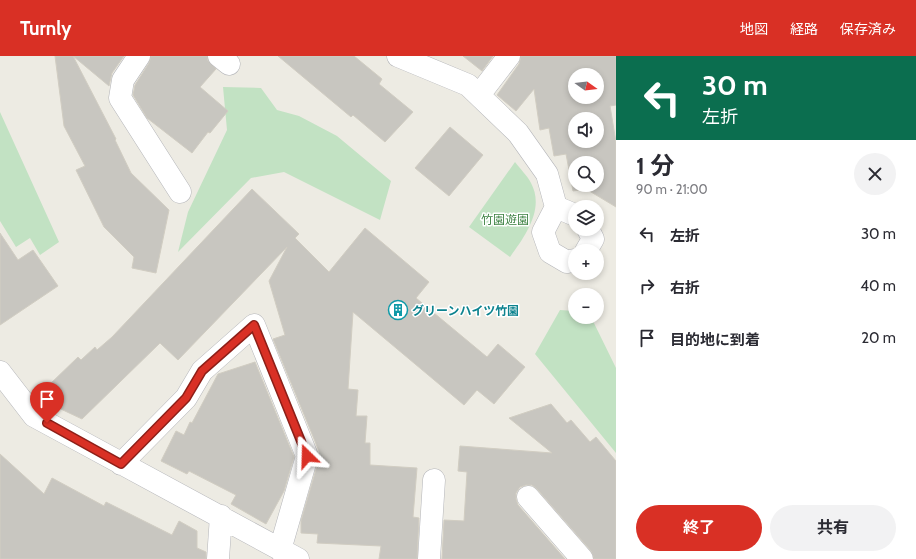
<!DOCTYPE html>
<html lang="ja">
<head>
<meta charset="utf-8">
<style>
  :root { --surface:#fff; --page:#f2f2f3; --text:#2b2b33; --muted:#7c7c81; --accent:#d93025 }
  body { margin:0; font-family:Cabin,"Noto Sans JP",sans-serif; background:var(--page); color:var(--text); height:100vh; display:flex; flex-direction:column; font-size:15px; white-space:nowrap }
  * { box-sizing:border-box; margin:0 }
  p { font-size:13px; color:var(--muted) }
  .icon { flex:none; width:22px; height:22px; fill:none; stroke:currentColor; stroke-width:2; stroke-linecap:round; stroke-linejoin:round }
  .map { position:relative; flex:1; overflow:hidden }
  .panel { display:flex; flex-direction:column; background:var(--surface); width:300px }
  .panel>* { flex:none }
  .guide { background:#0b6e4f; color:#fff; overflow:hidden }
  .needle { width:26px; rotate:104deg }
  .fabs { position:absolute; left:568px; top:12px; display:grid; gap:8px }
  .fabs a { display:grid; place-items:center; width:36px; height:36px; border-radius:50%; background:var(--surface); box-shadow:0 2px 6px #0003; font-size:20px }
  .pin { position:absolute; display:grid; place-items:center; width:34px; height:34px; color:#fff; margin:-41px -17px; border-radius:50% 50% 50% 0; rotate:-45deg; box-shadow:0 0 4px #0007 }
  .pin .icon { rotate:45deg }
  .me { position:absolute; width:44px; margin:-22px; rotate:338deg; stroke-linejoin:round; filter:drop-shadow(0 0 3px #0008) }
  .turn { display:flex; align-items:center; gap:14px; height:84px; padding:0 20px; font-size:18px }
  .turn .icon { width:52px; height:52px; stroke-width:2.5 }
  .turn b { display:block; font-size:28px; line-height:34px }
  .round { display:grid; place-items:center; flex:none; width:42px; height:42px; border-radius:21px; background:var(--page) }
  .headline { display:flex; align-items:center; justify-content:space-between; height:68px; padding:0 20px }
  h1 { font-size:24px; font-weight:700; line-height:30px }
  .button { display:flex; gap:8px; margin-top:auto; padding:8px 20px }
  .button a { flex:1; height:46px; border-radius:24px; background:var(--accent); color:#fff; font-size:16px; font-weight:700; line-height:46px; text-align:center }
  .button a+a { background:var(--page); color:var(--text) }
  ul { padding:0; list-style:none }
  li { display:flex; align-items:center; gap:12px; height:52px; padding:0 20px }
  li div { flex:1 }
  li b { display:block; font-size:15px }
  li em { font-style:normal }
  header { display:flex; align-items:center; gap:24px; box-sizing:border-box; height:56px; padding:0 20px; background:var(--accent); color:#fff }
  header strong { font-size:19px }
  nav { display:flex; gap:22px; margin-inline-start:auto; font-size:14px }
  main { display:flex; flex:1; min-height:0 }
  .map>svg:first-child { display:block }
  .green { fill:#c2e2c3 }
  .building { fill:#c8c6c0; stroke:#d1cdc2; fill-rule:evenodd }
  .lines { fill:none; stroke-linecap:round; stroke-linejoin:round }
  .street-casing { stroke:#b4b5b9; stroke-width:23 }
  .street { stroke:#fff; stroke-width:22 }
  .route-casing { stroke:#8d1f18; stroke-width:10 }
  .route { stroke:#d93025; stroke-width:7 }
  .labels { text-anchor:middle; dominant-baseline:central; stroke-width:3; stroke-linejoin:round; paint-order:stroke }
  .park-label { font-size:12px; fill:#3c8142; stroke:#fff }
  .culture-label { font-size:12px; font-weight:bold; fill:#0d838f; stroke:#fff; text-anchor:start }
</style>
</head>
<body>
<header>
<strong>Turnly</strong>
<nav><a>地図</a><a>経路</a><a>保存済み</a></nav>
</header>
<main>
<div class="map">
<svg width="616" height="503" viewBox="0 0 616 503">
  <rect width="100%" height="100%" fill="#edebe3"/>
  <path class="green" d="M223,31L261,32L277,54L299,60L337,80L391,125L380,164L284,116L251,122L178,196L188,156L227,74Z
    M0,56L59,186L40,199L30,182L16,191L0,165Z
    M515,106C520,113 527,119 531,127C545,153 525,180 510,201L469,171Z
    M560,254L575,255V261H591L616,312V397L535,298Z"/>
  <path class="building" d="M55,0H73L116,83L115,84L131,117L169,154L156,217L132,212L134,201L104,171L76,114L85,110L64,70Z
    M73,0H124L112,17L109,30Z
    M151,0H207L208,5L216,13L200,31L228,55L210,77L208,76L192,97L147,62L133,39L135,29L149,7Z
    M278,0H354L382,23L379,28L413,56L385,86L353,59L351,61Z
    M463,0H493L482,15Z
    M521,0H616V49L610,50L616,86V151L586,133L573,135L566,98L554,100L549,72L540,74L534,33L516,55L497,39L519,8ZM575,19H597V41H575ZM575,63H597V85H575ZM575,107H597V129H575Z
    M450,71L483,99L449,140L415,112Z
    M252,133L299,178L295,182L329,216L365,172L429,226L416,242L487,301L498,288L525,311L494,348L477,334L464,349L353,256L348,333L358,334L356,360H367L365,387H370V409L417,412L413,461L419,462L417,503H379L381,490L317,487L318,478L301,477V465L319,403V395L273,283L285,279L269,225L287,191L178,304L160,287L82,363L48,347L58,338L49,329L78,301L81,304L95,291L97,294L112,281Z
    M0,177L18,204L33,194L58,230L0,269Z
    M255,306L294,401L284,435L266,468L231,448L236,439L189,415L187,418L161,405L176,375L184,379L190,366L192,367L218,318Z
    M551,348L567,367L571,364L590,386L596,381L616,405V503H594L591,495L537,433L532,429H526L520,431L516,437V443L518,449L565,503H442L444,464L464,465L467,416L458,415L460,390L552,397L509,362Z
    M0,398L44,438L52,422L104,450L106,446L172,479L179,465L197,475V492L206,496V503H0Z"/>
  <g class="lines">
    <g class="street-casing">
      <path id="street" d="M139,0L123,24L120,42L180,136
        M219,0L229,8
        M398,0L468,29L518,77L547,118L556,151L543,176L550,196L567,206L575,204
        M479,39L509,0
        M556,151L575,159
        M586,195L593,183L588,173
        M0,316L34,360L298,503
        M121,408L186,342L202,315L254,269L307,400L280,494
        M528,441L582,503
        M218,503L221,460
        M429,503L434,424"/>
    </g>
    <use href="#street" class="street"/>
  </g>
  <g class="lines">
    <g class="route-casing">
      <path id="route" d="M47,367L121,408L186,342L202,315L254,269L307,400"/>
    </g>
    <use href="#route" class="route"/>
  </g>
  <defs>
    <g id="building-ring" transform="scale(1)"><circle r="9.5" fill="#fff" stroke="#0f9aa8" stroke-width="1.5"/><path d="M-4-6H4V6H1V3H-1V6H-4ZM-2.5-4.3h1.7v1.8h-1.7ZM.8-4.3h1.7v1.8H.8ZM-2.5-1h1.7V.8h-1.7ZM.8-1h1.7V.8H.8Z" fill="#0f9aa8"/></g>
  </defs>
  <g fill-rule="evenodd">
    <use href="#building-ring" x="398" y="254"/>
  </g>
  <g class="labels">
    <g class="park-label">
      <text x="505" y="163">竹園遊園</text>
    </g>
    <g class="culture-label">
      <text x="412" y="254">グリーンハイツ竹園</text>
    </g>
  </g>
</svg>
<div class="fabs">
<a><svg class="needle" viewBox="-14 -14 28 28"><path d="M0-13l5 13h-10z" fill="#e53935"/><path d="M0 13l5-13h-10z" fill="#7c7c81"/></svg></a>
<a><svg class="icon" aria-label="sound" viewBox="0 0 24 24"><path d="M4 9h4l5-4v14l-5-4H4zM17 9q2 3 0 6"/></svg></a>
<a><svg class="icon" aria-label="search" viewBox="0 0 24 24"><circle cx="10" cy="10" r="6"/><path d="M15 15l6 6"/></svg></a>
<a><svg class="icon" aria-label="layers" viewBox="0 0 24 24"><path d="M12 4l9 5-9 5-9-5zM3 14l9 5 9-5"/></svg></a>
<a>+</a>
<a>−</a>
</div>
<div class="pin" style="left:47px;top:367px;background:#d93025"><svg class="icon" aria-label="arrive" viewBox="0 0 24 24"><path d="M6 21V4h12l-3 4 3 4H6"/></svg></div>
<svg class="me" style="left:307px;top:400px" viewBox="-20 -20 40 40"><path d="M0-17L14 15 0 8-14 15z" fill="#d93025" stroke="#fff" stroke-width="4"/></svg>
</div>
<section class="panel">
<div class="guide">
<div class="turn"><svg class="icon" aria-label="left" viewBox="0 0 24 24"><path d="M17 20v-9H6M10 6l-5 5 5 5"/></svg><div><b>30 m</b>左折</div></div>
</div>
<div class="headline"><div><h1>1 分</h1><p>90 m · 21:00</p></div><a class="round"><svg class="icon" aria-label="close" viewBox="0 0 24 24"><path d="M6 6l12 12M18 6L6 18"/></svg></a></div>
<ul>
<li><svg class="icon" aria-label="left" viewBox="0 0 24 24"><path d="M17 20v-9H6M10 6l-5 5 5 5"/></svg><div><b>左折</b></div><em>30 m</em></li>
<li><svg class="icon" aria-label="right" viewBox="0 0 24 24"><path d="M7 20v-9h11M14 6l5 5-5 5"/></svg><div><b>右折</b></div><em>40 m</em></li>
<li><svg class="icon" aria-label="arrive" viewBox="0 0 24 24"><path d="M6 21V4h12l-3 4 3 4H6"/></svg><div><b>目的地に到着</b></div><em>20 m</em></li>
</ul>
<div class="button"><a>終了</a><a>共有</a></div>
</section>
</main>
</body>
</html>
